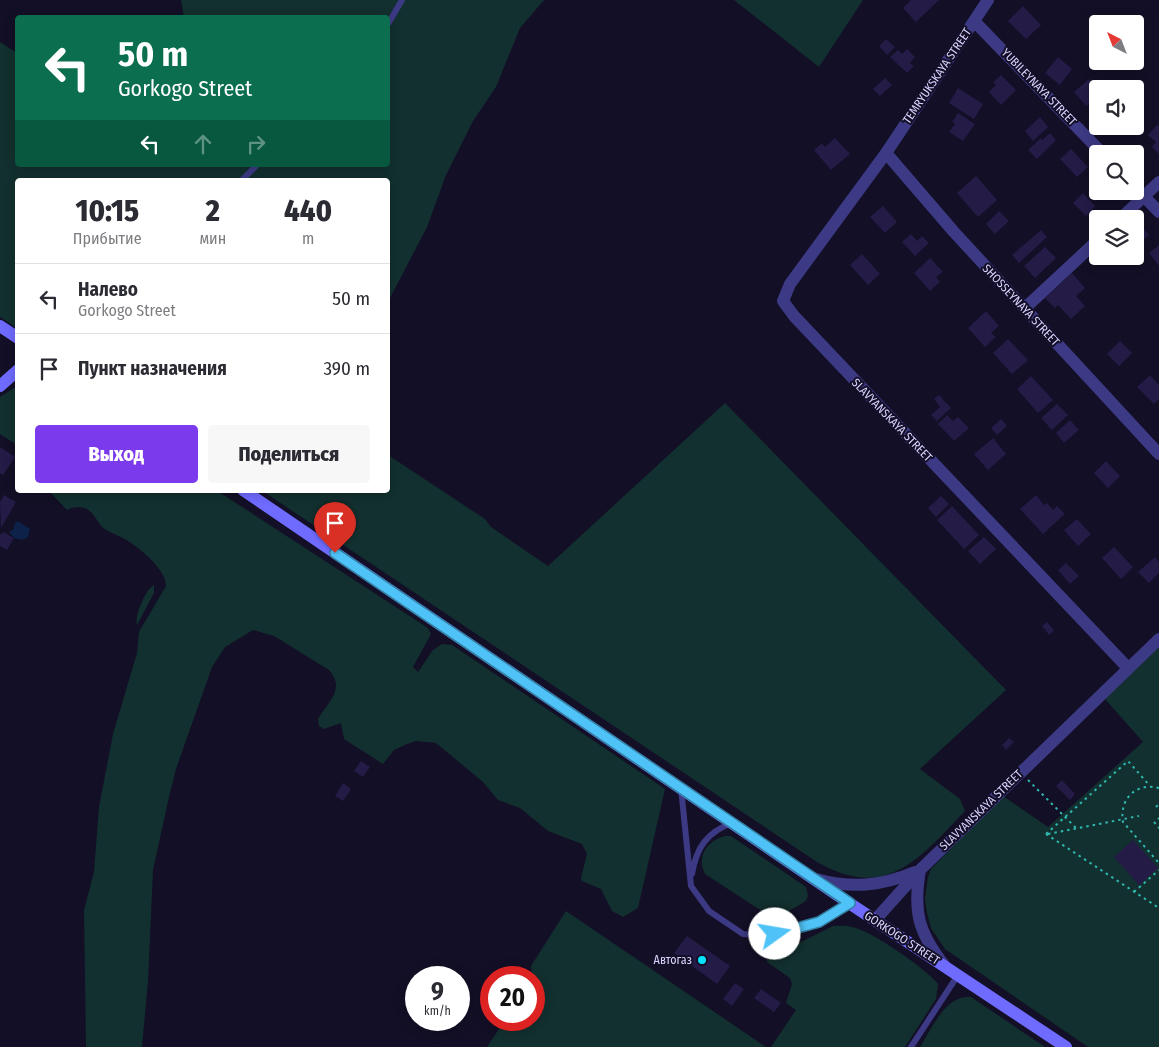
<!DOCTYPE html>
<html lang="ru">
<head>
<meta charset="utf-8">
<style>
  :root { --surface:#fff; --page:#f7f7f7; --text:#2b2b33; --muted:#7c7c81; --line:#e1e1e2; --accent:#7c3aed }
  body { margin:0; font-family:"Fira Sans Condensed",sans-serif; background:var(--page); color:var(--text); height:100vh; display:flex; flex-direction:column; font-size:19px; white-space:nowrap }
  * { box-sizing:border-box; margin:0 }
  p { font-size:16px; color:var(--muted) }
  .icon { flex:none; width:28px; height:28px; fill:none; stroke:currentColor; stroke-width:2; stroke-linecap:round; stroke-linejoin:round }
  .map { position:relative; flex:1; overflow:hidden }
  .details { position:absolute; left:15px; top:178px; width:375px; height:315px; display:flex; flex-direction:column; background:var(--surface); border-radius:5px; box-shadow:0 2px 12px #0003 }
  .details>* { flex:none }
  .banner { position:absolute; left:15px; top:15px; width:375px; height:152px; border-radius:5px; box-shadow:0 2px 12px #0003; background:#0b6e4f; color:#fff; overflow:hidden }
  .needle { width:32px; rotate:318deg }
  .buttons { position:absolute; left:1089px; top:15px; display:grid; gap:10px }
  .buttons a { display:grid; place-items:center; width:55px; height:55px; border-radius:5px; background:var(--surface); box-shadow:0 2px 12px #0003; font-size:25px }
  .speed { position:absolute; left:405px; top:966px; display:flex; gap:10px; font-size:25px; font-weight:700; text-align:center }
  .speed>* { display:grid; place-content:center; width:65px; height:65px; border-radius:50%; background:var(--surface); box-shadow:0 2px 12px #0003; line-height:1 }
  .speed small { font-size:12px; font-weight:400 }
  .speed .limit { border:8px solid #d22; background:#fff; color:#111 }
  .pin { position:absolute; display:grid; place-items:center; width:42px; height:42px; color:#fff; margin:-51px -21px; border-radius:50% 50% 50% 0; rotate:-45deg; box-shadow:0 0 5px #0007 }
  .pin .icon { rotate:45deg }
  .me { position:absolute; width:55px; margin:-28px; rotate:77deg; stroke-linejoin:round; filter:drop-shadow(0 0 4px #0008) }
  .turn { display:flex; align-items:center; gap:18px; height:105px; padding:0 20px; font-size:22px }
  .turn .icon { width:65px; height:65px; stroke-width:2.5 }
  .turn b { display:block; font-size:35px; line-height:42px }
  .lanes { display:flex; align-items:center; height:48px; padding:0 20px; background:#0003; justify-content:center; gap:25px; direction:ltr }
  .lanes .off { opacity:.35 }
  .eta { display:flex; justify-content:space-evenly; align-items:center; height:85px; text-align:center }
  .eta b { font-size:30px; font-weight:800; line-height:35px }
  .primary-button { display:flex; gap:10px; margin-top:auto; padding:10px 20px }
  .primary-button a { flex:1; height:58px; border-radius:5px; background:var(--accent); color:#fff; font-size:20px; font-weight:800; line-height:58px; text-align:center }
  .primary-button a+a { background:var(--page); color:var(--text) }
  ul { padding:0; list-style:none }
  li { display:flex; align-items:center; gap:15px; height:70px; padding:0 20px; border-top:1px solid var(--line) }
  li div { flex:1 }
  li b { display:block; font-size:19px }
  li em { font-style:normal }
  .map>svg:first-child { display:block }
  .green { fill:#12302f }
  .water { fill:#0c2248 }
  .building { fill:#241b47 }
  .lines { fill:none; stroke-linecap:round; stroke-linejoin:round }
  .path { stroke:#2fb8b0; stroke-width:2; stroke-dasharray:2.5 4; stroke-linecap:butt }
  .service { stroke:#3d3a85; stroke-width:6 }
  .minor { stroke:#3d3a85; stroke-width:12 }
  .secondary { stroke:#6f6bff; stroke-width:12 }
  .route-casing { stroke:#337fa1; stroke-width:12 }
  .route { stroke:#4fc3f7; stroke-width:9 }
  .poi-dot { fill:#00e5ff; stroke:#130f26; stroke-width:2 }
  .labels { text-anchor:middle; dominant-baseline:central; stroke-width:4; stroke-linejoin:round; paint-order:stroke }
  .street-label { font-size:12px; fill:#d9d4ff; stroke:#130f26 }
  .poi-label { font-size:12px; fill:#d9d4ff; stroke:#130f26; text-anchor:end }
</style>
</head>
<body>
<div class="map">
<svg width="1159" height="1047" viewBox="0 0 1159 1047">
  <rect width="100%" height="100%" fill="#130f26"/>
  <path class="green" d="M181,0H544L520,28L496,87L473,121L446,175L427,227L388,302V180H18L17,328L0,317V42L17,53L18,165H388V18L184,17Z
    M734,0H863L819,67Z
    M17,386V385V445L0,434V397Z
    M725,403L1006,690L920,769L960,799L965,811C920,858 887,902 817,862L261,490H388V455L485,519L491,527L548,566Z
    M48,490H216L428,628L431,634L413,667L418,672L433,650L442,644L452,645L665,789L638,908L623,917L612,911L601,889L582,881L581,878L587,854L582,844L548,831L520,808L498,800L483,782L436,743L416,741L407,744L394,750L383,764L344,739L341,723L324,729L319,726L318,719C328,702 346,689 329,670L274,636L253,630L225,647L212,667L176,769L169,797L153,870L148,981L142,1047H86L84,910L94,872L99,807L113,734L137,653L139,632L166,586C167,569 135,544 121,537C115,534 109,532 103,528C97,522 94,512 85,508C78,506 73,507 67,510Z
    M154,585V593L137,625C134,617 146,588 154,585Z
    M1159,647V1047H1088L945,949L931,928L927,913L925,899L928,877L931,869L1003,796L1048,827L1143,742L1105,699Z
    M725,836H731L806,887L808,896L806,901L781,916L768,915L705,874C696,856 708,840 725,836Z
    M566,911L766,1047H487L505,1020H534V978L532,977L531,966Z
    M833,926C839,926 846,925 852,927C872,931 925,968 938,984L936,999L905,1047H771L796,1010L786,1003L792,984L790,978L767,962V959Z
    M965,997H971L1045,1047H920C931,1030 943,1000 965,997Z"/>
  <path class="water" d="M18,521L30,529L28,537L22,540L14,538L9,532L14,529V524Z"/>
  <path class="building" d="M911,0H939L916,22L903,8Z
    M1023,6L1041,25L1026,39L1008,21Z
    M886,39L895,47L887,55L879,46Z
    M907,49L915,57L910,63L914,66L907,73L890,57L898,50L902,54Z
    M1058,57L1072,69L1060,85L1045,73Z
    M1001,75L1016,90L1001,105L989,92L996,85L993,82Z
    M885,78L892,85L880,96L873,89Z
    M1089,79L1098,89V97L1086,106L1074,92Z
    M958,88L983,104L974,119L949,103Z
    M958,113L975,124L963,141L949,132L955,124L952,122Z
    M1040,117L1048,127L1033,141L1025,131Z
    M1157,125L1159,126V154L1152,147L1156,142L1148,135Z
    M1050,133L1056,140L1037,159L1028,150L1041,138L1042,140Z
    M835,138L850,154L831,170L814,150L822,143L825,147Z
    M1071,149L1088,167L1077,177L1060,159Z
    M976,176L997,200L978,217L957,193Z
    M1083,193L1095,206L1086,216L1073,203Z
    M883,206L897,222L885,233L870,217Z
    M999,211L1009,221L995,234L986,224Z
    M1135,219L1149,235L1135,248Z
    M1041,230L1047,237L1019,263L1012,255Z
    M911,234L917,241L922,236L929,243L915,256L902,242Z
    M1159,245V266L1149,253Z
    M1045,247L1056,258L1035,278L1024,266Z
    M862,254L880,274L868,285L850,265Z
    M930,258L943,272L936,277L940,282L930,291L914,273Z
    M1072,273L1085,288L1076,296L1085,306L1071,319L1058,305L1055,308L1045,298Z
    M986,311L999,326L991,333L996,337L985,347L968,328Z
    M1008,339L1028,360L1012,374L993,353Z
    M1120,341L1132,353L1119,366L1107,354Z
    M1150,375L1159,385V399L1154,404L1137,387Z
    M1031,376L1053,400L1038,413L1017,389Z
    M939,395L951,408L937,421L931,415L940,407L934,399Z
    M1057,404L1068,415L1052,430L1041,418Z
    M947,415L953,421L958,417L969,428L954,441L938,424Z
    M1001,419L1007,426L997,435L991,428Z
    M1070,420L1079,430L1064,443L1056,433Z
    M993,438L1006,454L988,470L974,454Z
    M0,447L15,457L3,475L0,473Z
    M1106,461L1120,476L1108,488L1094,473Z
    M4,495L16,502L1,528L0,502Z
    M1036,495L1044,505L1047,503L1053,510L1057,506L1065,514L1043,534L1020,509Z
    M941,496L949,504L936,517L928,508Z
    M952,506L979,535L964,549L937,520Z
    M1077,519L1091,534L1078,546L1064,530Z
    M3,532L14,538L7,550L0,546V535Z
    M984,537L996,549L980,564L968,551Z
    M1114,547L1133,567L1121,579L1102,558Z
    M1155,557L1159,562V573L1149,583L1138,572Z
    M1066,563L1079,576L1070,584L1058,570Z
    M1047,622L1054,630L1049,635L1042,626Z
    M1009,738L1014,742L1006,750L1002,745Z
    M361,761L370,767L363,777L354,771Z
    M1062,780L1075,794L1070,800L1056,786Z
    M343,783L351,789L343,801L335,796Z
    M1133,840L1158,868L1139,885L1114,857Z
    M687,936L730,966L717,984L674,953Z
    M735,983L744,989L732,1006L723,999Z
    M761,989L781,1003L774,1012L754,998Z"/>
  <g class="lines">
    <path class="path" d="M1028,780L1076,828
      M1159,788C1136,782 1119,799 1123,822L1159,863
      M1156,807L1159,804
      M1158,818L1159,819
      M1154,822L1159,828
      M1046,834L1128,761L1150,786
      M1046,834L1159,908
      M1048,834L1139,816
      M1134,892L1159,870"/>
    <path class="service" d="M388,24L402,0
      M242,180L257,165
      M681,788L691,886L709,911L743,934L765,936L785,933L807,927L830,916L849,903
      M692,874C696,848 707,832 732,823
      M911,1047L958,975"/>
    <path class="minor" d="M988,0L886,153L790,284L783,301L794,316L1128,668
      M974,21L1103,154
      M886,153L954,232L1159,454
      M1135,187L1159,212
      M1120,219L1159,182
      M1025,308L1098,240
      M920,870C913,911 918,932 944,965
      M816,879C852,889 881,886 915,872
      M875,920L920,870L1159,639"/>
    <path class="secondary" d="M0,326L18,338
      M0,386L18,370
      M243,490L849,903L1066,1047"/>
  </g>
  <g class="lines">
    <g class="route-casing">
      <path id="route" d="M335,553L850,903L819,922L775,934"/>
    </g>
    <use href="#route" class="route"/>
  </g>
  <circle class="poi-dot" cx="702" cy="960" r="5"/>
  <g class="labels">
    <g class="street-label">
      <text transform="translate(937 76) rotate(-56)">TEMRYUKSKAYA STREET</text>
      <text transform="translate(1039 87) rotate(46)">YUBILEYNAYA STREET</text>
      <text transform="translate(1021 305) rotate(47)">SHOSSEYNAYA STREET</text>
      <text transform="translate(892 420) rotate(46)">SLAVYANSKAYA STREET</text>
      <text transform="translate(981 810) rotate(-44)">SLAVYANSKAYA STREET</text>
      <text transform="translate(902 938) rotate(33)">GORKOGO STREET</text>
    </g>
    <g class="poi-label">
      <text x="692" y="960">Автогаз</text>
    </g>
  </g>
</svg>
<div class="buttons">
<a><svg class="needle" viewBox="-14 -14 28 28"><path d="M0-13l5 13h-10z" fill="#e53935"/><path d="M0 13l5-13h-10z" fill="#7c7c81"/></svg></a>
<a><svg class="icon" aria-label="sound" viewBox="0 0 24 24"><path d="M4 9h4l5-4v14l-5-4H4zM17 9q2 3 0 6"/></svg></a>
<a><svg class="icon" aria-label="search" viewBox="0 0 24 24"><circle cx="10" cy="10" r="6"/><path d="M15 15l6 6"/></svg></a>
<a><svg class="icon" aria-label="layers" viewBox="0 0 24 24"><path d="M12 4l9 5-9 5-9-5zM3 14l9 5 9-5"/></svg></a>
</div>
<div class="speed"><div>9<small>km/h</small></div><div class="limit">20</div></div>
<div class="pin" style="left:335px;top:553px;background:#d93025"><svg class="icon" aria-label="arrive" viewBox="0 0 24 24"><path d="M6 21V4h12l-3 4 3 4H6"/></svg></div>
<svg class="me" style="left:775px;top:934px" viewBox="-20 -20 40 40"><circle r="19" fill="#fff"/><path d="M0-13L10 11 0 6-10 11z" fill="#4fc3f7"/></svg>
<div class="banner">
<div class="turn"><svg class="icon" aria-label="left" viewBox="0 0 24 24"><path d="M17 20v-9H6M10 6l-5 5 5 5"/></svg><div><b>50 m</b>Gorkogo Street</div></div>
<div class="lanes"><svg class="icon" aria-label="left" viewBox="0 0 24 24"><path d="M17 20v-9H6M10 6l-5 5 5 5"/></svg><svg class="icon off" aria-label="ahead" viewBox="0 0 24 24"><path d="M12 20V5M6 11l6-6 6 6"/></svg><svg class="icon off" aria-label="right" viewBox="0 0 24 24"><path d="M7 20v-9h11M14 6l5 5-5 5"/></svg></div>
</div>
<section class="details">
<div class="eta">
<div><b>10:15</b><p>Прибытие</p></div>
<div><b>2</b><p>мин</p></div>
<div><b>440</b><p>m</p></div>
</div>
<ul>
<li><svg class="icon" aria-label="left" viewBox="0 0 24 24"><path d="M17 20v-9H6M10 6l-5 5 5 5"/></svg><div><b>Налево</b><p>Gorkogo Street</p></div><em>50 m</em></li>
<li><svg class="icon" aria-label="arrive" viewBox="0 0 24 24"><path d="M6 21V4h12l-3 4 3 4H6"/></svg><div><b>Пункт назначения</b></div><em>390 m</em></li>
</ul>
<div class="primary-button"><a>Выход</a><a>Поделиться</a></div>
</section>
</div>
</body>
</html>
